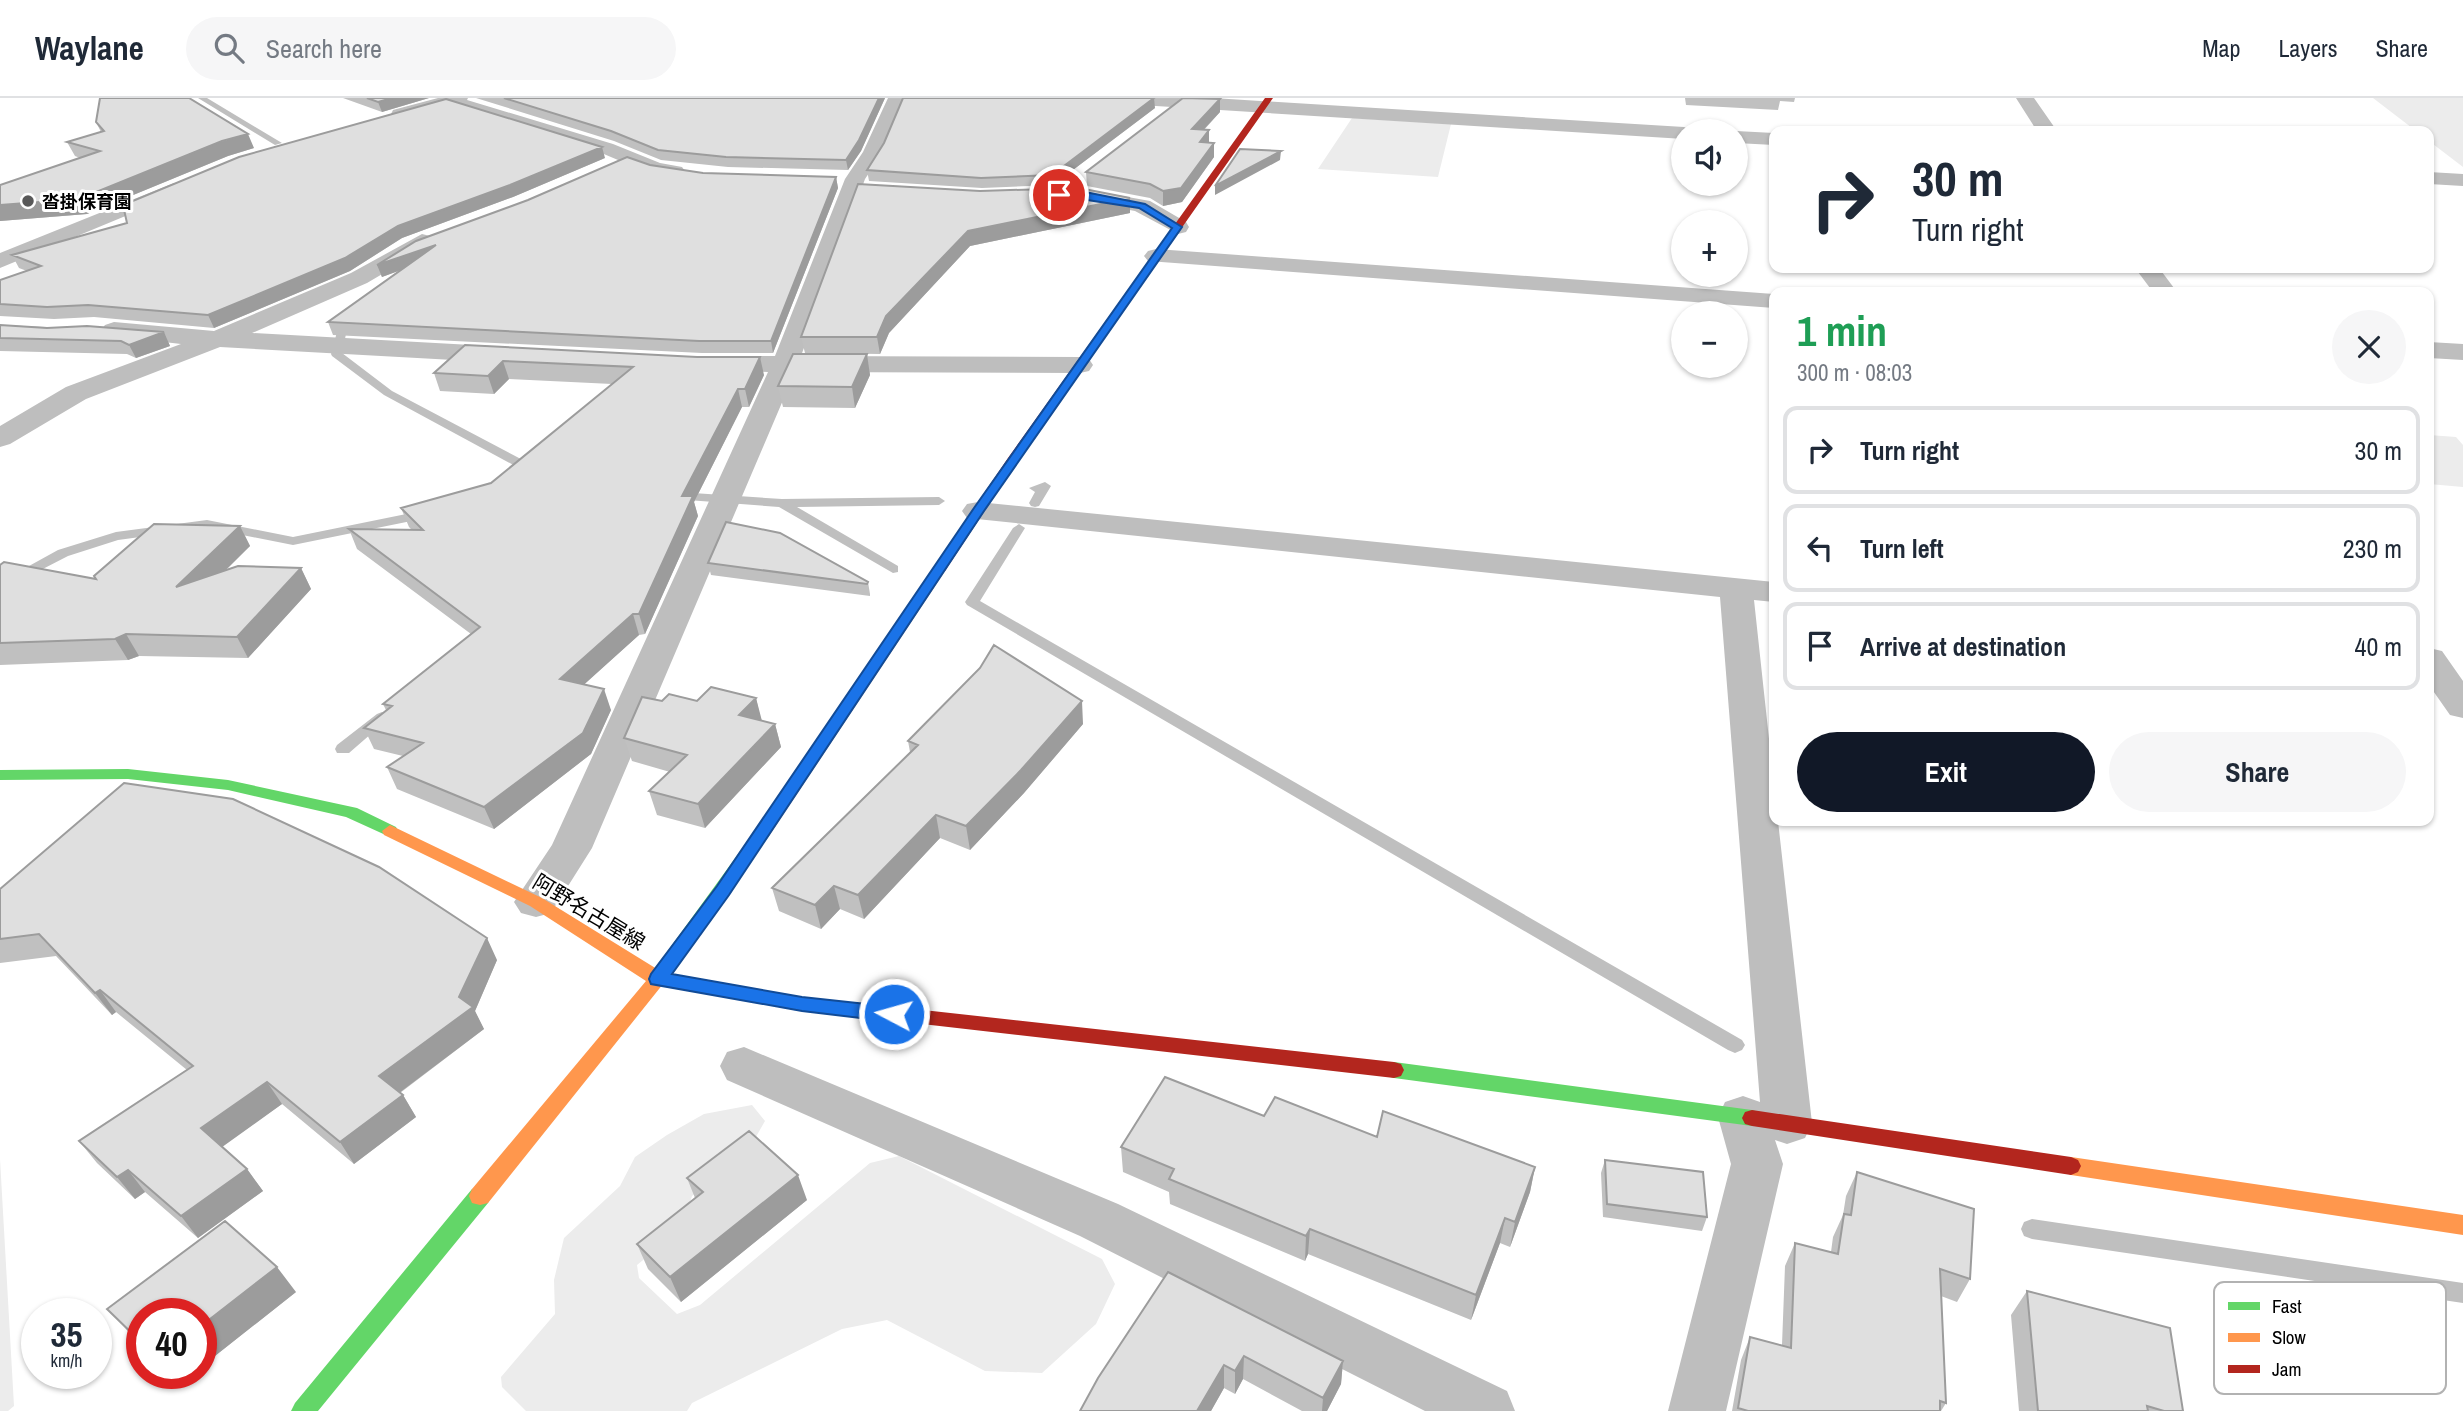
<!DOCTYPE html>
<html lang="en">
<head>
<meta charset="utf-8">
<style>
  :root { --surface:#fff; --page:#f6f6f7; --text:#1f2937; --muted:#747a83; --line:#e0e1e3; --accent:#111827 }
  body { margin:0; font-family:"Archivo Narrow","Noto Sans JP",sans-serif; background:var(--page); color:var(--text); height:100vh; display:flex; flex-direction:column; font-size:26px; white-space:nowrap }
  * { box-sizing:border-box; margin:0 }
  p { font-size:23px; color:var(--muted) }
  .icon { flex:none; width:38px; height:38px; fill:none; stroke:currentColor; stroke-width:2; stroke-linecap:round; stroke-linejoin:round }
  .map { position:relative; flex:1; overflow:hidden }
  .drawer { position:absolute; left:1769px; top:189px; width:665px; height:539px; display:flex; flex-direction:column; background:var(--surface); border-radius:14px; box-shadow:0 2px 5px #0004 }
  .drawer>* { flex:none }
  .banner { position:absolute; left:1769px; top:28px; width:665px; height:147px; border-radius:14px; box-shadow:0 2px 5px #0004; background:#fff; color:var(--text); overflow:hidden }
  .controls { position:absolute; left:1671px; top:21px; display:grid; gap:14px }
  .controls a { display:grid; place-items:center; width:77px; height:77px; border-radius:50%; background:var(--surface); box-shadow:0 2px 5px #0004; font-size:35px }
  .speed { position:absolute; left:21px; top:1200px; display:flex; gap:14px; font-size:35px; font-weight:700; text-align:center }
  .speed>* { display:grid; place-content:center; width:91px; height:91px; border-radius:50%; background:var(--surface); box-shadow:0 2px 5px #0004; line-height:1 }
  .speed small { font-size:18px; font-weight:400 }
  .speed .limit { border:10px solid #d22; background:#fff; color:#111 }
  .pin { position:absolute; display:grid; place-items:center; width:60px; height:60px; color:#fff; margin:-30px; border:4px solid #fff; border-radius:50%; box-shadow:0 2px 7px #0007 }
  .me { position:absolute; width:77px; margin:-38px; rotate:276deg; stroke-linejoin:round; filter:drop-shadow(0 0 5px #0008) }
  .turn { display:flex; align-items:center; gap:24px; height:147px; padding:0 28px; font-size:32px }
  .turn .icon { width:91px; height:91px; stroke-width:2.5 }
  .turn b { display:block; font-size:49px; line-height:60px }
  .round { display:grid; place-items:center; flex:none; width:74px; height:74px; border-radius:37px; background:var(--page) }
  .headline { display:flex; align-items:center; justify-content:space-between; height:119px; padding:0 28px }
  h1 { font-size:42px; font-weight:700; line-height:52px; color:#1e9e55 }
  .button { display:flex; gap:14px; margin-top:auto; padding:14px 28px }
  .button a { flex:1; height:80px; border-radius:42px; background:var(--accent); color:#fff; font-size:28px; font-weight:700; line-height:80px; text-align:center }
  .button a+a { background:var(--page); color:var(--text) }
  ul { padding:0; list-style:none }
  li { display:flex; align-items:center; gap:21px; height:88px; margin:0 14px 10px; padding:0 14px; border:4px solid var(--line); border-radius:14px }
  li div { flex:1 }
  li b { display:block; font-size:26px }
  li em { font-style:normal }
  header { display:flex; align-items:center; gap:42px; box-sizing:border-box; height:98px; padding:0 35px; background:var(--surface); border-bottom:2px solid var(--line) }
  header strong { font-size:33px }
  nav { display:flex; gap:38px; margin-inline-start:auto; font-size:24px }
  .search { width:490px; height:63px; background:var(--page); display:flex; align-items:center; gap:18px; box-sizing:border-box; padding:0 24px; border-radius:38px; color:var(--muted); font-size:26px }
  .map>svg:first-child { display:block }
  .green { fill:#ececec }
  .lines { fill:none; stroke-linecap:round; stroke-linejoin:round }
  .stream { fill:#bfbfbf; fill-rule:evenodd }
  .street { fill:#bebebe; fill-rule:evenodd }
  .fast { fill:#63d668; fill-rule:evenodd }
  .slow { fill:#ff974d; fill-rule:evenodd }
  .jam { fill:#b3261e; fill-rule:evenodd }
  .wall { fill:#c0c0c0 }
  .shaded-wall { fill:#9c9c9c }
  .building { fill:#dfdfdf; stroke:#9c9c9c; stroke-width:2 }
  .route { fill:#1a73e8; stroke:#114b97; stroke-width:2 }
  .poi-dot { fill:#595959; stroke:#fff; stroke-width:2.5 }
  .labels { text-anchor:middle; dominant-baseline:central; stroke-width:6; stroke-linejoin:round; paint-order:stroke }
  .far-poi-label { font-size:18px; font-weight:bold; fill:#000; stroke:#fff; text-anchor:start }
  .street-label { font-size:21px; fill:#000; stroke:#fff }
  .key { fill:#fff; stroke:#b2b2b2; stroke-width:2 }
  .key-label { font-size:19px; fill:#000 }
</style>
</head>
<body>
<header>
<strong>Waylane</strong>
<div class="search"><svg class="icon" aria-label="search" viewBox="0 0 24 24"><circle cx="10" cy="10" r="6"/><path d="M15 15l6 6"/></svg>Search here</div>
<nav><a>Map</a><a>Layers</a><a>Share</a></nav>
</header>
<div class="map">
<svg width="2463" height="1313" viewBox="0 0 2463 1313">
  <rect width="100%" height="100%" fill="#fff"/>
  <path class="green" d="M2373,0H2463V69L2429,43V33H2416Z
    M1352,20L1451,26L1438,79L1318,71Z
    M2429,337L2456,339L2463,347V389L2429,386Z
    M752,1007L765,1023L749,1051L692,1098L681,1131L637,1167L639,1180L677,1216L700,1207L870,1065L899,1058L1102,1161L1115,1186L1096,1226L1042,1275L985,1273L887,1222L842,1231L692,1305L687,1313H526L502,1289L501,1279L555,1216L554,1182L564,1140L620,1088L635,1059L667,1037L704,1016Z
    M0,1061L14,1308L8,1313H0Z"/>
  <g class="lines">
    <path class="stream" d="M198,0H207L282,45L275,47Z
      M337,234L346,236L342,255L392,293L538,370V376H530L384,297L332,258L331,256Z
      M1045,384L1051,388L1039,408L1035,409L1031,408L1029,405L1035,394L1029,390Z
      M678,394L782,401L939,399L945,403L939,407L797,409L898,468V474L893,475L779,409L674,401L672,398Z
      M426,412L431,413V419L293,447L207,430L118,442L68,458L0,493V484L58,452L116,434L207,422L293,439Z
      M1019,426L1025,430L980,503L1742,942L1745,947L1742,952L1735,955L1728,952L967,507L965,504L1013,430Z
      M382,614L390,619L387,622L349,655H337L335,651L337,647L377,616Z
      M2032,1121L2463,1185V1205L2032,1141L2024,1138L2021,1131L2024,1124Z"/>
    <path class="street" d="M438,0H468L467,2L613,46L660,65L682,69L685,73L682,77L675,79L649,75L599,54L449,9L400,22L391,16L393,12Z
      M888,0H906L883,54L865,81L801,258L1080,259L1089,261L1093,267L1089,273L1080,275L795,274L592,750L551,815L536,819L521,815L514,804L552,747L768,274L702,272L698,266L702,260L711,258H775L845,81L863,54Z
      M1115,0H1213L1684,29L1693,33H1684V41L1124,6Z
      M2016,0H2034L2057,33H2037Z
      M1736,33L1774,35V47L1736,45Z
      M2429,74L2463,76V88L2429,86Z
      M174,85L181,87L185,91L181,95L0,170V155Z
      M1078,90L1150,103L1186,124L1189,129L1186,134L1178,136L1135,113L1070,101L1067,96L1070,91Z
      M422,136L430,138L433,143L430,148L367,185L252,235L508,249L517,251L521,257L517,263L508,265L220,249L86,301L10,346L0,349V328L66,289L181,246L105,237L101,232L105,227L114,224L214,233L351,175Z
      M1156,151L1774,196V210L1148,163L1144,158L1148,153Z
      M2135,170H2159L2177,194H2153Z
      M2429,244L2463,246V262L2429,260Z
      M978,404L1774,484V504L1754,502L1774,687V723H1778L1812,1025L1805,1040L1787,1046L1775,1042L1783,1066L1726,1313H1668L1731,1066L1718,1019L1725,1004L1743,998L1760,1004L1720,499L967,420L962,413L967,406Z
      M2429,550L2442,553L2463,583V620L2450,617L2429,587Z
      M744,949L1118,1106L1507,1293L1515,1313H1425L1080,1138L727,982L720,968L727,954Z"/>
    <path class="fast" d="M128,671L228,682L357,710L396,729L398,733L390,739L346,719L228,692L128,681L0,682V672Z
      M763,728L771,734L769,738L671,876L802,899L896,909L903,911L906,916L903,921L896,923L802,913L651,886L649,881L651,876L757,730Z
      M1394,964L1752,1012L1759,1014L1762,1020L1759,1026L1752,1028L1394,980L1387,978L1384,972L1387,966Z
      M480,1089L488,1091L491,1098L488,1105L318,1313H291L295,1305L472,1091Z"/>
    <path class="slow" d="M940,466L947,470L769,738H757L755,734L757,730L935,467Z
      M390,727L542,800L665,876L667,881L488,1105L480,1107L472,1105L469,1098L472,1091L646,883L530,808L384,737L382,733Z
      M2071,1059L2463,1117V1137L2071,1077L2064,1074L2061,1068L2064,1062Z"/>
    <path class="jam" d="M1265,0H1273L1017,364L945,473H935L933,470L1008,360Z
      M896,909L1394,964L1401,966L1404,972L1401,978L1394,980L896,923L889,921L886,916L889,911Z
      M1752,1012L2071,1059L2078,1062L2081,1068L2078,1074L2071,1077L1752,1028L1745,1026L1742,1020L1745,1014Z"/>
  </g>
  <path class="wall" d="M343,0H429L382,14Z
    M476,0H885L861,53L848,72L728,69L661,62L614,43Z
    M1685,0H1795L1794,4L1780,3L1778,12L1686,7Z
    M1220,1V14L1204,32H1209V45H1214V59L1182,104L1163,108L1150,100L1087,88L1086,74Z
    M1155,10L1053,87L982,90L869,83L867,72L884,45Z
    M96,24L254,50L228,58L87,116L0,123V87L80,60L75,58L67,44L101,34Z
    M605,60L513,99L402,140L350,173L214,230L94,219L54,221L0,218V182L27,173L19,170L12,157Z
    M650,67L703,75L836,79L838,90L773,255H702L333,237L328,224L400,172L382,179L377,167Z
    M858,86L1130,115L970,148L889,235L880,256L805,255L801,239Z
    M0,227L164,234L170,248L136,260L127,256L0,253Z
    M465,247L764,277L749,309H742L694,404L698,418L645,536L639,537L584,586L611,612L591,656L494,731L397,691L387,669L403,658L374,651L364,630L386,612L383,606L471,536L357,451L349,431L412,432L409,429L401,410L491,385L612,286L509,281L494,296L440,293L434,275Z
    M867,256L870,277L855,310L783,309L778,288Z
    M240,428L250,448L226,472L301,470L311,491L248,560L139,558L128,562L0,567V467L95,481Z
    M708,465L868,484L870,496V498L711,477Z
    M756,600L761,623L775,626L781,649L705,730L657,717L649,693L670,674L632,663L624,640L662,603H697Z
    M1083,626L1024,695L970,752L940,740L864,821L840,811L821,831L779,813L772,790L910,654L908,643Z
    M0,791L497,862L475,913L484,931L400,995L403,997L416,1019L354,1066L282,1006L222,1048L247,1071L263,1093L198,1140L145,1094L135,1101L97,1065L79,1043L187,972L116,914L112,917L56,858L0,865Z
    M1264,1018L1535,1069L1530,1094L1510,1149L1500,1145L1471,1222L1308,1156L1305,1163L1170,1106L1169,1094L1123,1074L1121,1049Z
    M1605,1062L1707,1119L1702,1133L1603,1119L1601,1075Z
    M1857,1074L1970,1181L1957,1204L1941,1198L1946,1305L1941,1313H1732L1741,1262L1750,1239L1782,1247L1785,1168L1795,1145L1831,1154L1833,1139L1843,1117L1846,1098Z
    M687,1080L807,1102L681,1204L648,1171L637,1146L695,1100Z
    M1168,1174L1343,1263L1341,1286L1327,1313H1302L1243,1281L1235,1296L1224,1290L1211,1313H1080Z
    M2027,1193L2183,1313H2019L2011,1217Z
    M296,1194L201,1269V1216H142V1248L107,1211Z"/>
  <path class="shaded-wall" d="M392,0H429L382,14L378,4Z
    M879,0H885L861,53L848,72L846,62Z
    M1154,0L1155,10L1053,87L1052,77Z
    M1220,1V14L1192,44V31Z
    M1209,32V45L1200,44Z
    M248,36L254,50L228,58L87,116L0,123V107Z
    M1214,45V59L1182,104L1163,108V93Z
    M602,49L605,60L513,99L402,140L350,173L214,230L208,217L398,128Z
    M1281,53L1280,62L1215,97V88Z
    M836,79L838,90L773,255L771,243Z
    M1130,100V115L970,148L889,235L880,256L877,239L886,218L968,133Z
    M436,147L440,158L382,179L377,167Z
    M164,234L170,248L136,260L129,247Z
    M867,256L870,277L855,310L852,289Z
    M760,259L764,277L749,309L745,291Z
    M503,263L509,281L494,296L488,278Z
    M738,291L742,309L694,404L698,418L645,536L639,516L682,398Z
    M240,428L250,448L187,510L176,489Z
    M301,470L311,491L248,560L237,539Z
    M633,516L639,537L567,602L560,581Z
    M126,536L139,558L128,562L115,541Z
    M604,591L611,612L591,656L494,731L484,709Z
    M756,600L762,623L739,617Z
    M1082,603L1083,626L1024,695L970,752L966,728Z
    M775,626L781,649L705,730L698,706Z
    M936,717L940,740L864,821L858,797Z
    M834,788L840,811L821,831L815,807Z
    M487,840L497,862L475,913L484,931L391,1001L379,978L459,899Z
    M100,892L116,914L112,917L95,895Z
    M267,984L282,1006L218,1052L201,1030Z
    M403,997L416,1019L354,1066L340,1044Z
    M1535,1069L1530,1094L1510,1149L1515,1124Z
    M247,1071L263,1093L198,1140L181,1118Z
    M128,1072L145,1094L135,1101L117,1079Z
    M798,1077L807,1102L681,1204L670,1179Z
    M1505,1120L1500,1145L1471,1222L1476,1197Z
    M1310,1131L1308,1156L1305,1163L1306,1138Z
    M277,1169L296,1194L201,1269V1228Z
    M1244,1258L1243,1281L1235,1296V1273Z
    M1343,1263L1341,1286L1327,1313H1322L1323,1300Z
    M1224,1267V1290L1211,1313H1197Z
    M171,1276H193L180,1286Z"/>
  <path class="building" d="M100,0H189L248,36L222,43L79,101L0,107V87L100,53L67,44L104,33L96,24Z
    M367,0H392L378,4Z
    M504,0H879L859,42L846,62L726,59L658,52L611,33Z
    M903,0H1154L1052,77L981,80L867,72L884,45Z
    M1183,0L1220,1L1192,31L1209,32L1200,44L1214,45L1181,90L1163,93L1150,86L1086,74Z
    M446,1L602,49L510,87L398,128L345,160L208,217L88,207L47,209L0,206V182L41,168L12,157L127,125L123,107L239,59Z
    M1240,51L1281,53L1215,88Z
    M627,59L650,67L703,75L836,79L771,243H699L328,224L436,147L377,167L416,143L528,102Z
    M858,86L980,93L1079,90L1130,100L968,133L886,218L877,239H801Z
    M0,227L47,230L87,228L164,234L129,247L121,243L0,240Z
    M465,247L697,259H760L745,291H738L682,398H693L639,516H633L560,581L604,591L583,635L484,709L387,669L423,645L364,630L392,608L383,606L480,529L349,431L423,432L401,410L491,385L633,269L503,263L488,278L434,275Z
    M793,256H867L852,289L778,288Z
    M726,424L780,435L868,484L867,486L708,465Z
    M154,426L240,428L176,489L238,468L301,470L237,539L126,536L115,541L0,545V467L4,464L96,481L94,478Z
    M994,547L1082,603L1021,672L966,728L936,717L858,797L834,788L815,807L772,790L918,647L908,643L980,570Z
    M711,589L756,600L739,617L775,626L698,706L649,693L687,657L624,640L642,599L662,603L669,596L697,603Z
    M124,685L233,701L379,769L487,840L459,899L473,909L379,978L403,997L340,1044L267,984L201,1030L247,1071L181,1118L128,1072L117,1079L79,1043L193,968L100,892L95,895L39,836L0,841V791Z
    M1165,979L1264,1018L1275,999L1377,1039L1383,1013L1535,1069L1515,1124L1505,1120L1476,1197L1310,1131L1306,1138L1169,1081L1174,1071L1121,1049Z
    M749,1033L798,1077L670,1179L637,1146L703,1094L687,1080Z
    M1605,1062L1703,1074L1707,1119L1607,1106Z
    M1857,1074L1974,1111L1970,1181L1940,1171L1946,1305L1940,1303V1313H1748L1738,1310L1750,1239L1791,1250L1795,1145L1838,1156L1844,1116L1851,1117Z
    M225,1123L277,1169L201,1228V1216H142V1245L107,1211Z
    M1168,1174L1343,1263L1323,1300L1244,1258L1235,1273L1224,1267L1197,1313H1080L1098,1280Z
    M2027,1193L2170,1230L2183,1313H2164L2147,1308L2148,1313H2038Z"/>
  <path class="route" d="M1080,93L1145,106L1182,129L984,413L729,797L672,876L802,899L894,909L901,911L904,916L901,922L894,924L802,913L651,886L649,881L651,876L717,788L974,410L1172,130L1139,110L1055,97Z"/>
  <circle class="poi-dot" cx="28" cy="103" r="7"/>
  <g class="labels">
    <g class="far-poi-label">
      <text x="42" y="103">沓掛保育園</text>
    </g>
    <g class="street-label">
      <text transform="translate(589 814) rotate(31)">阿野名古屋線</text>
    </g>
  </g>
  <rect x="2214" y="1184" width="232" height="112" rx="10" class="key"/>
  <rect x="2228" y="1204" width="32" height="8" fill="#63d668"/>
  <rect x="2228" y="1235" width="32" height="9" fill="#ff974d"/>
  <rect x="2228" y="1267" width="32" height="8" fill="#b3261e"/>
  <g class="key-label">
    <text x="2272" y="1215">Fast</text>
    <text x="2272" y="1246">Slow</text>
    <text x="2272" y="1278">Jam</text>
  </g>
</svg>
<div class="controls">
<a><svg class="icon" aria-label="sound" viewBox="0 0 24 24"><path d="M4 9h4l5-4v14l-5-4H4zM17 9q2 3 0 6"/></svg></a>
<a>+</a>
<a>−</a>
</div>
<div class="speed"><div>35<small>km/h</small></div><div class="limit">40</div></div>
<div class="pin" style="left:1059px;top:97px;background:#d93025"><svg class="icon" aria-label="arrive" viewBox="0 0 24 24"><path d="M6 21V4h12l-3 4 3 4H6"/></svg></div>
<svg class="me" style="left:894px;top:916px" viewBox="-20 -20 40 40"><circle r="17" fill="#1a73e8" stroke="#fff" stroke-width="3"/><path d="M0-11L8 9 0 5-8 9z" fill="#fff"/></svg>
<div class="banner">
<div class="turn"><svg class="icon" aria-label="right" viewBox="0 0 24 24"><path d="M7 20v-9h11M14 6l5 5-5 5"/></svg><div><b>30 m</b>Turn right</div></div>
</div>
<section class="drawer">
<div class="headline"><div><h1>1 min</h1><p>300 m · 08:03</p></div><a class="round"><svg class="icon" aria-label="close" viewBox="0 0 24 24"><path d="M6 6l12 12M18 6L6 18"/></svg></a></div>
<ul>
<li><svg class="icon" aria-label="right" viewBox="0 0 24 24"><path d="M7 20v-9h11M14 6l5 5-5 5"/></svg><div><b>Turn right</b></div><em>30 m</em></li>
<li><svg class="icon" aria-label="left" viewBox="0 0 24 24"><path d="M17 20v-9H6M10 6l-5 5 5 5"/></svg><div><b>Turn left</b></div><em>230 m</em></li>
<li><svg class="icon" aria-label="arrive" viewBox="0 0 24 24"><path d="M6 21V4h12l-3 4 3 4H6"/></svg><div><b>Arrive at destination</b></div><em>40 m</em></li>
</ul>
<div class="button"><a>Exit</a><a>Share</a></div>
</section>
</div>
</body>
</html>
